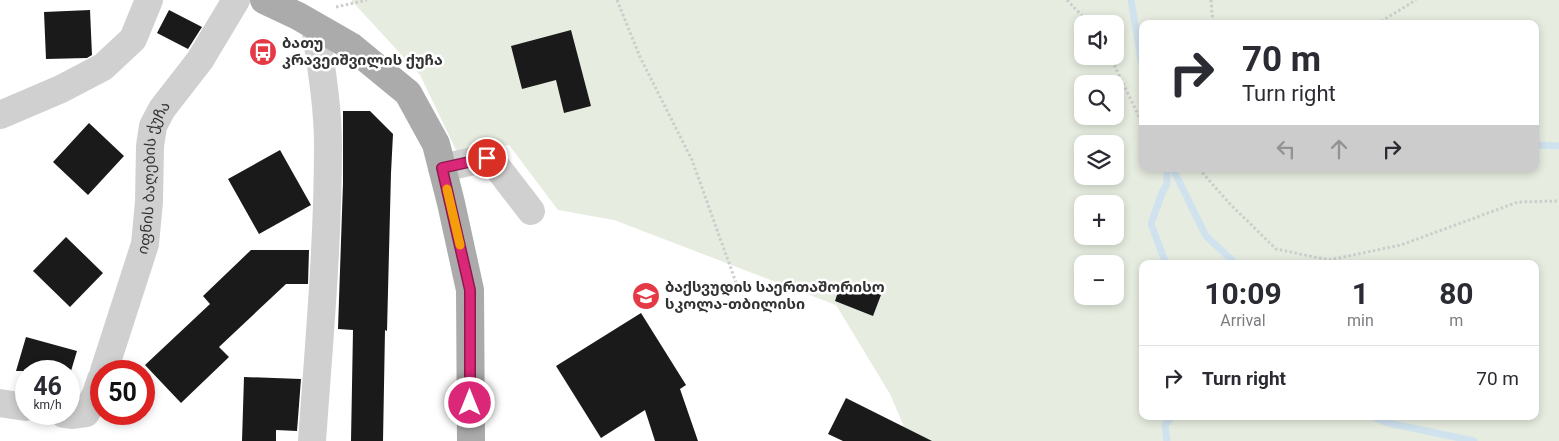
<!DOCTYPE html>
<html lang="en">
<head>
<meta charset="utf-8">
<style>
  :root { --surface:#fff; --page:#f7f7f7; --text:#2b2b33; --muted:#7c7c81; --line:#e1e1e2 }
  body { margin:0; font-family:Roboto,"Noto Sans Georgian",sans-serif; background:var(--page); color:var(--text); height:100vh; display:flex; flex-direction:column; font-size:19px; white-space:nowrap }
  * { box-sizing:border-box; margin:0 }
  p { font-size:16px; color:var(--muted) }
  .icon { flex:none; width:28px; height:28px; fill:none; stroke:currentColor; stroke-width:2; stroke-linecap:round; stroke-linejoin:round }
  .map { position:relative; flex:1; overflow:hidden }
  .side { position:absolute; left:1139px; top:260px; width:400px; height:160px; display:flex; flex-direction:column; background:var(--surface); border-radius:10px; box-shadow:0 2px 8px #0003 }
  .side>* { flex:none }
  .banner { position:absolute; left:1139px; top:20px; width:400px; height:152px; border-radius:10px; box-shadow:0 2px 8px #0003; background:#fff; color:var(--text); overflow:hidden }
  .controls { position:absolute; left:1074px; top:15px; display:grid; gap:10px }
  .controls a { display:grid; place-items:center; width:50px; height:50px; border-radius:10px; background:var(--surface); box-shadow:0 2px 8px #0003; font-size:25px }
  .speed { position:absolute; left:15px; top:360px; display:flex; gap:10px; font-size:25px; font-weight:700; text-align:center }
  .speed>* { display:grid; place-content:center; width:65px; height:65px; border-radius:50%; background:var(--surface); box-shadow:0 2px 8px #0003; line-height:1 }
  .speed small { font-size:12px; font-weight:400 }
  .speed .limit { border:8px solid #d22; background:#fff; color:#111 }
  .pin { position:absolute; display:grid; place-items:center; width:42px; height:42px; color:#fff; margin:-21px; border:2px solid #fff; border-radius:50%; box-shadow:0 1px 5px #0007 }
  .me { position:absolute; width:55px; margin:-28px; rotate:0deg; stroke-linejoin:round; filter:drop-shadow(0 0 4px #0008) }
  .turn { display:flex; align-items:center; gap:18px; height:105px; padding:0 20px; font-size:22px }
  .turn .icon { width:65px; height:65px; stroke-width:2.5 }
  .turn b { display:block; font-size:35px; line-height:42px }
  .lanes { display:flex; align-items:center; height:48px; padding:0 20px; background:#0003; justify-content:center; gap:25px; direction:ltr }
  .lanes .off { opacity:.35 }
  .eta { display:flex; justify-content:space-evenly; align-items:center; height:85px; text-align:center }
  .eta b { font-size:30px; font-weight:700; line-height:35px }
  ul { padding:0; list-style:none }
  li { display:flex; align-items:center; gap:15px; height:65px; padding:0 20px; border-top:1px solid var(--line) }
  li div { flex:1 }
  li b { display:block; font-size:19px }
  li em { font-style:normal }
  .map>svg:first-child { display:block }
  .green { fill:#e6ecdf; fill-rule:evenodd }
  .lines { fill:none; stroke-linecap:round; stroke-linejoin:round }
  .stream { stroke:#cfe2ee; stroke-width:7 }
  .building { fill:#1a1a1a }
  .path { stroke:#cdcdcd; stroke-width:3; stroke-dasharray:2.5 2.5; stroke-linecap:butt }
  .minor { stroke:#d0d0d0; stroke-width:28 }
  .major { stroke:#ababab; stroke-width:28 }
  .route-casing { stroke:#8e194d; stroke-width:12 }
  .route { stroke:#db2777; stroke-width:9 }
  .slow { stroke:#f59e0b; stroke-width:9 }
  .labels { text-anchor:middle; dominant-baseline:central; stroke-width:5; stroke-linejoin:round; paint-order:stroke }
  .poi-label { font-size:15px; font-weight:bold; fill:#333; stroke:#fff; text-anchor:start }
  .street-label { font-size:15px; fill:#333; stroke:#fff }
</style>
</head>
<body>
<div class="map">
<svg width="1559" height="441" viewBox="0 0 1559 441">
  <rect width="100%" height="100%" fill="#fff"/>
  <path class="green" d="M351,0H1559V441H905L903,424L890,394L836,305L614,220L558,210L509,145L456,150L420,75ZM1082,24H1115V56H1082ZM1142,24H1535V169H1142ZM1082,84H1115V116H1082ZM1082,144H1115V176H1082ZM1082,204H1115V236H1082ZM1082,264H1115V296H1082ZM1142,264H1535V416H1142Z"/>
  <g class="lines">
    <path class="stream" d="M1131,0L1142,66
      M1535,145L1559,146
      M1173,169L1206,236L1236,264
      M1166,264L1151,224L1162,193L1167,184V169
      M1371,416L1388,423L1474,441
      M1167,441L1165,425L1172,416"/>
  </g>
  <path class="building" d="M90,10L92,55L87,58L46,59L44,12Z
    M169,10L202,27L188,49L157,33Z
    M571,30L591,106L564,113L556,80L522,89L511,46Z
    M343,111H370L393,134L391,173L387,331L385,330L383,441H351L353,330L338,329L343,183Z
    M89,123L124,156L88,195L53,162Z
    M280,150L311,205L259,234L228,179Z
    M66,237L103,273L70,307L33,271Z
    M251,250H309L308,284H286L219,347L229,357L181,403L145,365L210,304L203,296Z
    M842,280L881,295L873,316L835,301Z
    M641,313L686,385L680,389L698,441H655L645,410L601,438L556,366Z
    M26,337L77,351L71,371H16Z
    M244,377L301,379L297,431L276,430V441H242Z
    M846,398L932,441H843L828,434Z"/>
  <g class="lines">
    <path class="path" d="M617,0L640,57L692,160L739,291
      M1067,0L1090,24
      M1211,0L1213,24
      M336,7L367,0
      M1377,24L1416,0
      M1110,56L1142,123
      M1199,169L1230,204L1276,249L1329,260L1401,245L1518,202L1559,201"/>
    <g class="minor">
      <path d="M0,115L61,89L103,67L133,39L149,0"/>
      <path d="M442,168L487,158L491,159L531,211"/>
      <path id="s1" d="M104,371L145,244L149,202L150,146L153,126L162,109L200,60L236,0"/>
      <path d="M0,403L26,407"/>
      <path d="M64,414L71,415L86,413L96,394L101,379"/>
      <path d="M312,441C319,343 328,244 328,146C328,106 321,66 315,26"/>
    </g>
    <path class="major" d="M264,0L298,16L352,47L408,93L436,144L451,203L470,290L471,441"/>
  </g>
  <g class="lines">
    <g class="route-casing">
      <path id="route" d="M470,403V290L442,168L487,158"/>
    </g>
    <use href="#route" class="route"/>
    <path class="slow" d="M447,189L460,245"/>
  </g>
  <defs>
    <g id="bus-disc" transform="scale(1.4375)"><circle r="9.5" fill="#e63946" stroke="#fff"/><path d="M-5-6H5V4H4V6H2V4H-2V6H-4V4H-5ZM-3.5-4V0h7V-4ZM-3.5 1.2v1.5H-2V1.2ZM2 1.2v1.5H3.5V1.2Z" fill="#fff"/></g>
    <g id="school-disc" transform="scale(1.4375)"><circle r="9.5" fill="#e63946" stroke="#fff"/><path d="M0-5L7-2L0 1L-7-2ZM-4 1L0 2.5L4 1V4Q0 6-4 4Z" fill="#fff"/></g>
  </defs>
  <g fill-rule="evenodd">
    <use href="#bus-disc" x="263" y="52"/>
    <use href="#school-disc" x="646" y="296"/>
  </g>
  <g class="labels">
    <g class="poi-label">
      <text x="282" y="43">ბათუ<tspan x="282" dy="17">კრავეიშვილის ქუჩა</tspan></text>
      <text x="665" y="287">ბაქსვუდის საერთაშორისო<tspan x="665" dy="17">სკოლა-თბილისი</tspan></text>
    </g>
    <g class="street-label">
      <text stroke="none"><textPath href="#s1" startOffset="201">იფნის ბაღების ქუჩა</textPath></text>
    </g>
  </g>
</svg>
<div class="controls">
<a><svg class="icon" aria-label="sound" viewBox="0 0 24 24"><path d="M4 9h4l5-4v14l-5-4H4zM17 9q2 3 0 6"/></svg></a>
<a><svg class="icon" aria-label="search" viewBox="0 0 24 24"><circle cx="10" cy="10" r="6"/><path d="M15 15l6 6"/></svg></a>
<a><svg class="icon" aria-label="layers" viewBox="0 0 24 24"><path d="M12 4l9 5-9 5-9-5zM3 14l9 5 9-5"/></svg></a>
<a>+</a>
<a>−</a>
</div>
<div class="speed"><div>46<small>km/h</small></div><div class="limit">50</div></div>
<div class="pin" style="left:487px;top:158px;background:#d93025"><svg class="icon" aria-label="arrive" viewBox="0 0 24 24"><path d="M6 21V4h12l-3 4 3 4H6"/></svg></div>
<svg class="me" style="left:470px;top:403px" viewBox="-20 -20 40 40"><circle r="17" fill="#db2777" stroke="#fff" stroke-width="3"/><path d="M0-11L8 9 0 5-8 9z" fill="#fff"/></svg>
<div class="banner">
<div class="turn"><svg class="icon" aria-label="right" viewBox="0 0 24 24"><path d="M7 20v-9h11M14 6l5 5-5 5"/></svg><div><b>70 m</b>Turn right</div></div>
<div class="lanes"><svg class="icon off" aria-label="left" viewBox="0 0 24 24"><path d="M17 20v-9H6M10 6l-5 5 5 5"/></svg><svg class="icon off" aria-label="ahead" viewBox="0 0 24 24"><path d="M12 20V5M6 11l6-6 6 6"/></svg><svg class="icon" aria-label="right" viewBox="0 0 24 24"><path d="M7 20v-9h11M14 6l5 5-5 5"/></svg></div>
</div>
<section class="side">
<div class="eta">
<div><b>10:09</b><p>Arrival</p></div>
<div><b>1</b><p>min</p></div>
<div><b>80</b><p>m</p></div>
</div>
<ul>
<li><svg class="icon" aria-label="right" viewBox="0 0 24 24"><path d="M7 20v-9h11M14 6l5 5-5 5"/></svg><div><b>Turn right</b></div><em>70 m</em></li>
</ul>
</section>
</div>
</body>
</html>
